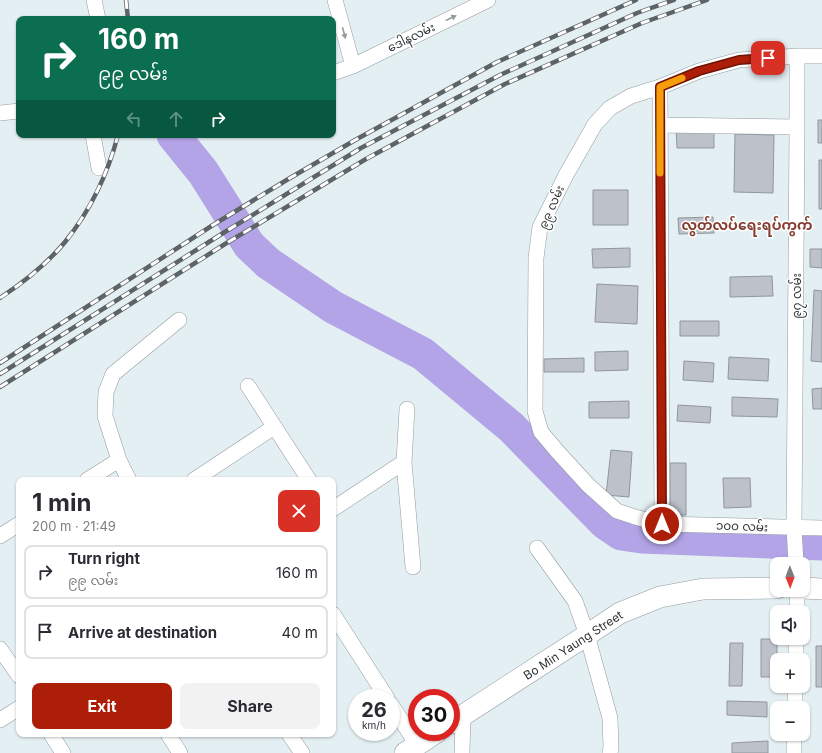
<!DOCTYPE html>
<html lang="en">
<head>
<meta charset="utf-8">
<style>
  :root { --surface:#fff; --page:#f2f2f3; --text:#2b2b33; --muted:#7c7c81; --line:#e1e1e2; --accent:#ad1e08 }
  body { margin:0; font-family:Inter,"Noto Sans Myanmar",sans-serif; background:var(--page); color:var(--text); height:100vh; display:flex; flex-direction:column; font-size:15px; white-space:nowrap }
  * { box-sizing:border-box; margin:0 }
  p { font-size:13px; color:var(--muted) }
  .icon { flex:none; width:22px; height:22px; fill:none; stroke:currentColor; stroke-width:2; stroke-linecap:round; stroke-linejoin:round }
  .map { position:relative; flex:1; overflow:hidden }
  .drawer { position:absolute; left:16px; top:477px; width:320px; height:260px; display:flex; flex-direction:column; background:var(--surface); border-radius:8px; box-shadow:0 1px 3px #0004 }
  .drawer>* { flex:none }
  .top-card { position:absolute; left:16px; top:16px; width:320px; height:122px; border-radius:8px; box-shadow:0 1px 3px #0004; background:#0b6e4f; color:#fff; overflow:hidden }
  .needle { width:26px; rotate:179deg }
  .fabs { position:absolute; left:770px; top:557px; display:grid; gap:8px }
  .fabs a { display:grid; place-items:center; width:40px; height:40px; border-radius:8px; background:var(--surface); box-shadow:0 1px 3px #0004; font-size:20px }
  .speed { position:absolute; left:348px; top:689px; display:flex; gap:8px; font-size:20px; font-weight:700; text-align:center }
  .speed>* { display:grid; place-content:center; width:52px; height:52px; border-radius:50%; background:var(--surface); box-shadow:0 1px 3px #0004; line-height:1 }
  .speed small { font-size:10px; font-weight:400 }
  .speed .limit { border:6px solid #d22; background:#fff; color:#111 }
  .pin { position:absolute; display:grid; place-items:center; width:34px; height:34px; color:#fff; margin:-17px; border-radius:8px; box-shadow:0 2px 6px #0006 }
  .me { position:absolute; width:44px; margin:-22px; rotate:0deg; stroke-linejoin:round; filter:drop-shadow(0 0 3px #0008) }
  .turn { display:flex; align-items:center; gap:14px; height:84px; padding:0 16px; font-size:18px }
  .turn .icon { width:52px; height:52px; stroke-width:2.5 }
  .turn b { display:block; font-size:28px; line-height:34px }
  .lanes { display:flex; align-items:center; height:38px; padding:0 16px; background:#0003; justify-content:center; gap:20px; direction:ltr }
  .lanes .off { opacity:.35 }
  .round { display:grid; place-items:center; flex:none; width:42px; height:42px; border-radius:8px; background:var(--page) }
  .overview { display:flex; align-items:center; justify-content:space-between; height:68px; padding:0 16px }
  h1 { font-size:24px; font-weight:700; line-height:30px }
  .primary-button { display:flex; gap:8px; margin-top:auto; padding:8px 16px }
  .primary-button a { flex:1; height:46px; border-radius:8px; background:var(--accent); color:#fff; font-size:16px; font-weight:700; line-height:46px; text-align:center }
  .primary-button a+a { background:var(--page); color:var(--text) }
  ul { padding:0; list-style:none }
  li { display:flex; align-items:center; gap:12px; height:54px; margin:0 8px 6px; padding:0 8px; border:2px solid var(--line); border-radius:8px }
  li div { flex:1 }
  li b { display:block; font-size:15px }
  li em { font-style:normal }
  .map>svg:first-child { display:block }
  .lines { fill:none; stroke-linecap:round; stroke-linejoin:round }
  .river { stroke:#b2a4e6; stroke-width:33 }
  .building { fill:#bcc1ca; stroke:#91969e }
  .minor-casing { stroke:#929ca1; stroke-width:16 }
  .secondary-casing { stroke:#929ca1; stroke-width:22 }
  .minor { stroke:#fff; stroke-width:15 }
  .secondary { stroke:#fff; stroke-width:21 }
  .rail-casing { stroke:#5d6366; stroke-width:4.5 }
  .rail { stroke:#fff; stroke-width:3; stroke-dasharray:9; stroke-linecap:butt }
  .oneway { fill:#97999a }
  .route-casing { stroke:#701405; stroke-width:10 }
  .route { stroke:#ad1e08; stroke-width:7 }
  .slow { stroke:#f59e0b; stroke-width:7 }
  .labels { text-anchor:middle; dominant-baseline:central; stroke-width:3; stroke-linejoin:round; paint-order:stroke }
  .street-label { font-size:12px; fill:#2f3335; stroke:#fff }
  .quarter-label { font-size:14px; font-weight:bold; fill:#864033; stroke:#fff }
</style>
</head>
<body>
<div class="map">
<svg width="822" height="753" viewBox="0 0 822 753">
  <rect width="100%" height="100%" fill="#e4eff4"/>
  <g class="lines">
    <path class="river" d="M173,135L203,172L249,245L268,263L333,307L423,354L511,427L605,523L621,534L642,537L822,544"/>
  </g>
  <path class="building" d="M818,120H822V143H818Z
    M676,129H714V148H677Z
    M735,134L774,135L773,193L734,192Z
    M819,160H822V209H819Z
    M593,190H628V225H593Z
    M713,217L714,233L679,234L678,218Z
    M630,248V267L593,268L592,249Z
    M810,249H822V268L810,267Z
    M772,276L773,296L730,297V277Z
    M597,284L638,286L637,324L595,322Z
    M814,290L822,291V362L811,361Z
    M680,321H719V336H680Z
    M628,351V370L595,371V352Z
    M729,357L769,359L768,381L728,379Z
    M584,358V372H544V359Z
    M684,361L714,363L713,382L683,380Z
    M822,388V409H813L812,389Z
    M732,397L778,399L777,417L732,416Z
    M629,401V418H589V402Z
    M678,405L711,407L710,423L677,421Z
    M611,450L632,452L629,497L606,495Z
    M670,463H686V515H670Z
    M723,478H750L751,507L724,508Z
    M761,639H777V677H761Z
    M730,643H743L742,686H729Z
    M816,646H822V687H816Z
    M727,701L767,702V717L727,715Z
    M768,741V753H732V743Z"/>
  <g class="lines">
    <g class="minor-casing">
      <path id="minor" d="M94,0L98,19
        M335,0L353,66
        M822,56H797L739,60L699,71L660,87L631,96L610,108L595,124L566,175L540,227L536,258L535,411L541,432L557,451L588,485L617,511L635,517L662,524L822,528
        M333,73L353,66L488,0
        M660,87L662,524
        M0,113L19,111
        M660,125L797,127
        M93,135L99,168
        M248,386L309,480
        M407,409L404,462L413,567
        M87,480L119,460
        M129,480L119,460L105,416L106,392L113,374L179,320
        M194,480L274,427
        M333,509L404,462
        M0,536L19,524
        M537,548L575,601L587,635L610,718L611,747L610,753
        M796,564L794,527L797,127V56
        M797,612V590
        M333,614L387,698
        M0,649L19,676
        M796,660V638
        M391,704L417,745
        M795,708V686
        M0,720L19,708
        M51,734L63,753
        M168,734L180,753
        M289,734L302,753
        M462,753L463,715
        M794,753V734"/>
    </g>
    <g class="secondary-casing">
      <path id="secondary" d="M803,588L822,589
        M451,723L587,635L620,613L660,597L703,589L777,588
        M405,753L437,732"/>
    </g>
    <use href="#minor" class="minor"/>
    <use href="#secondary" class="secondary"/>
    <g class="rail-casing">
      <path id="rail" d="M126,0L128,19
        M0,298C24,282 47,264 65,242C90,211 108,173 118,135
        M0,363L213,225L290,178L357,139L497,62L636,0
        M0,374L220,235L361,148L500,75L637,13L674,0
        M0,387L225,244L366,159L505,84L642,23L707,0"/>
    </g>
    <use href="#rail" class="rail"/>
  </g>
  <defs><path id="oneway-solid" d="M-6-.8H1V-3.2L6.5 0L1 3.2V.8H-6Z"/></defs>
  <g class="oneway">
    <use href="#oneway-solid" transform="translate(451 18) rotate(-26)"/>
    <use href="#oneway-solid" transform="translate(344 33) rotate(75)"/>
  </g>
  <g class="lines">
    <g class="route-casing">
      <path id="route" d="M662,524L660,87L699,71L739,60L768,58"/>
    </g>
    <use href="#route" class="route"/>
    <path class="slow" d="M660,173V87L682,78"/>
  </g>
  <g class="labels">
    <g class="street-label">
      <text transform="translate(411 37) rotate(-26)">ဒေါနလမ်း</text>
      <text transform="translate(551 207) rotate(-66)">၉၉ လမ်း</text>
      <text transform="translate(796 296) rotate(-90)">၉၇ လမ်း</text>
      <text transform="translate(742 526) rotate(2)">၁၀၀ လမ်း</text>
      <text transform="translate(573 645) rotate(-33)">Bo Min Yaung Street</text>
    </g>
    <g class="quarter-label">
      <text x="747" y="224">လွတ်လပ်ရေးရပ်ကွက်</text>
    </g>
  </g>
</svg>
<div class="fabs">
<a><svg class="needle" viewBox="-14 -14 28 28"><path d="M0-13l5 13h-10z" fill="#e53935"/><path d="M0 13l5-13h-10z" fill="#7c7c81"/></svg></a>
<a><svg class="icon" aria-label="sound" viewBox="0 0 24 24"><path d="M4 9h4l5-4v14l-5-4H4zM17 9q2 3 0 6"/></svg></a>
<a>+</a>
<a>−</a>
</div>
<div class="speed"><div>26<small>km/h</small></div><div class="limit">30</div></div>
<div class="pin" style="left:768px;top:58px;background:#d93025"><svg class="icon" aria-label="arrive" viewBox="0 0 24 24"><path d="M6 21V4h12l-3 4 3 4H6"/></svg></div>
<svg class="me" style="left:662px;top:524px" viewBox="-20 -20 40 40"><circle r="17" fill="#ad1e08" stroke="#fff" stroke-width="3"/><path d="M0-11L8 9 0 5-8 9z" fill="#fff"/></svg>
<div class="top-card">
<div class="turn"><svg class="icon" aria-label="right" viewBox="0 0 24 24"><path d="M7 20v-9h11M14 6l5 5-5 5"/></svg><div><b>160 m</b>၉၉ လမ်း</div></div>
<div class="lanes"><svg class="icon off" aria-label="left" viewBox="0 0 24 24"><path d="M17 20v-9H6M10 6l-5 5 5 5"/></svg><svg class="icon off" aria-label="ahead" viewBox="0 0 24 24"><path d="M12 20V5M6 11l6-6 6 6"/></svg><svg class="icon" aria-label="right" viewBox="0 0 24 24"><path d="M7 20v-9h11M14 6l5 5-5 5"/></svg></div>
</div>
<section class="drawer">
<div class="overview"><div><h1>1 min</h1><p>200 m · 21:49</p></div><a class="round" style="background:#d93025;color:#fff"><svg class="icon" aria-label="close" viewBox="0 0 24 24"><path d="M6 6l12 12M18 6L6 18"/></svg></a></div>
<ul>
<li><svg class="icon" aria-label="right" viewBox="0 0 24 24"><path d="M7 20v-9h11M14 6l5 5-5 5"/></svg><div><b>Turn right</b><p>၉၉ လမ်း</p></div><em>160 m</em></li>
<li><svg class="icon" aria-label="arrive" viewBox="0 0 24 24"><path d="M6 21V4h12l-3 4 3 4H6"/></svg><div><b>Arrive at destination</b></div><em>40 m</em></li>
</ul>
<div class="primary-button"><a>Exit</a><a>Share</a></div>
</section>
</div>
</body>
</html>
